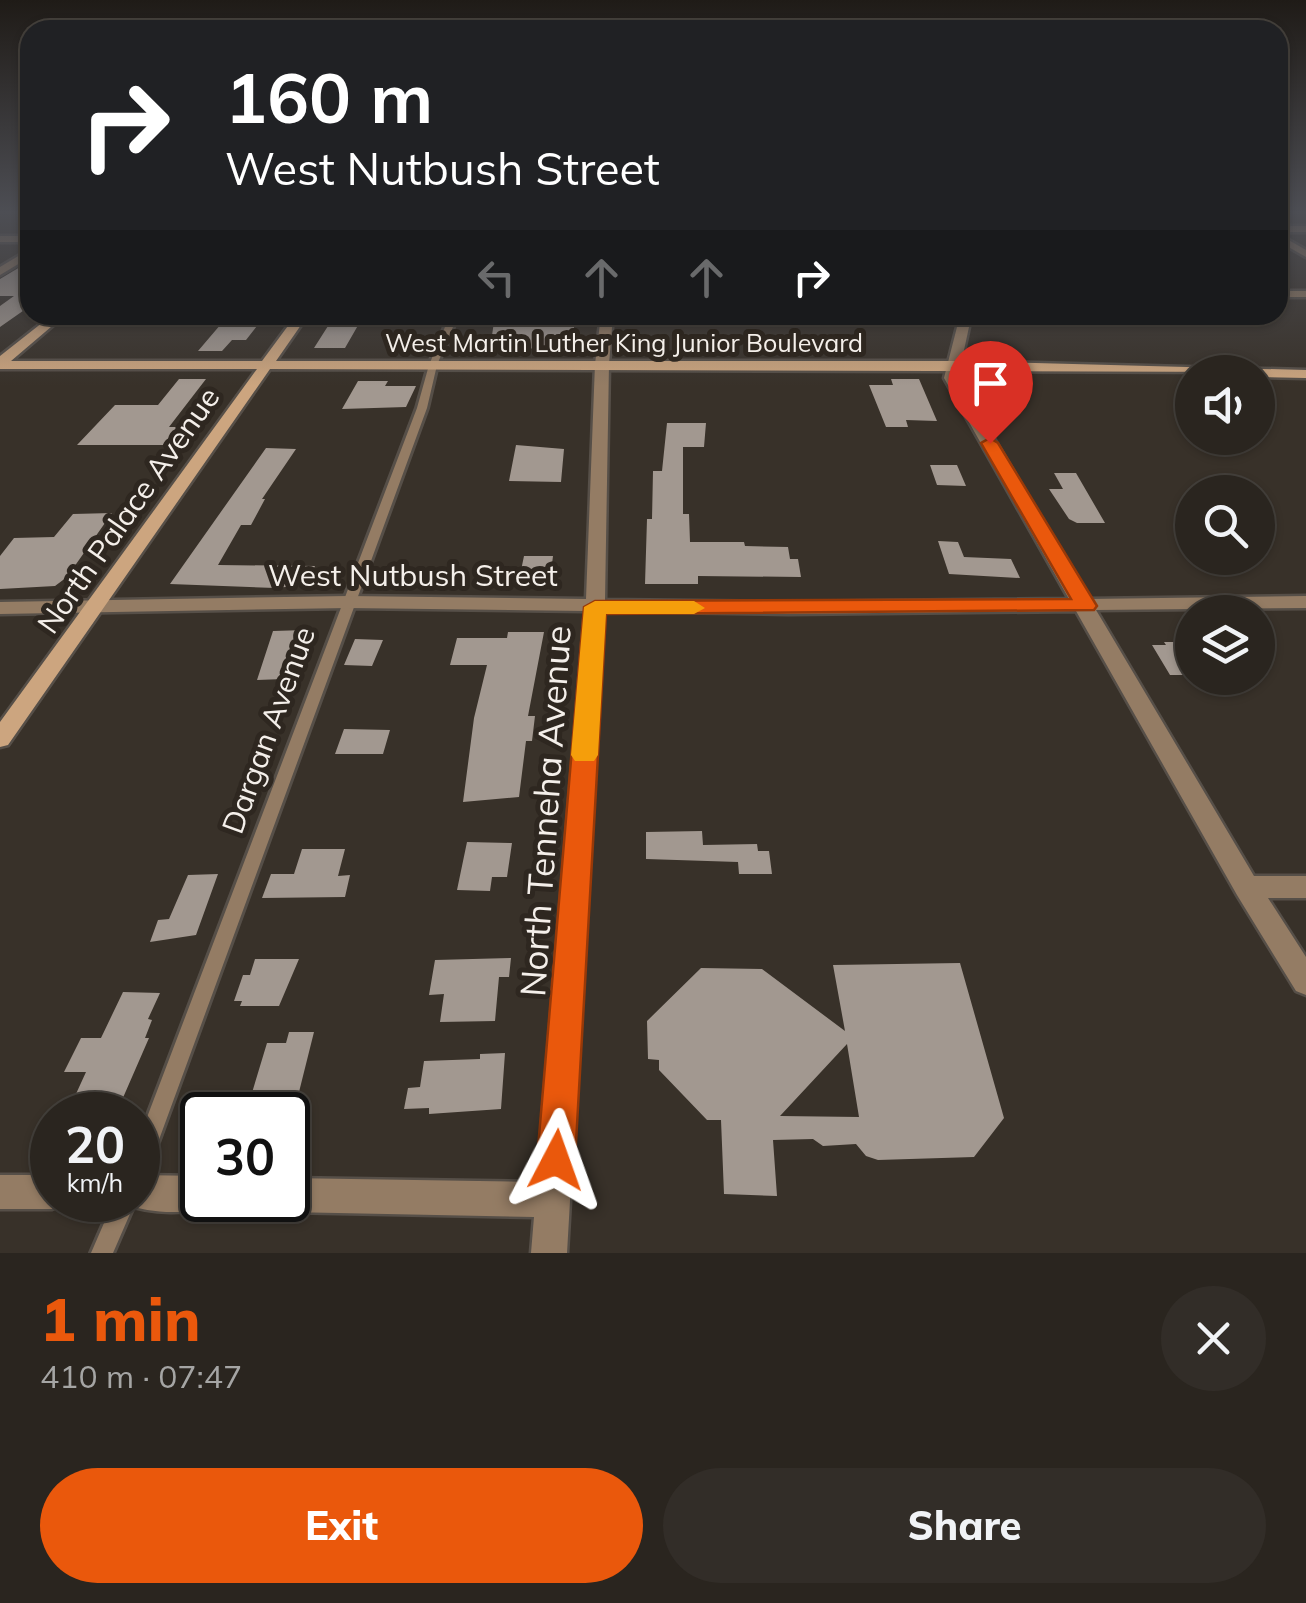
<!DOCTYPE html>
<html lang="en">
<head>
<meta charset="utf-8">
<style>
  :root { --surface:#2a251f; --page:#322d28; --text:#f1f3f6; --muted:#a5a5a4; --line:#46423d; --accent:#ea580c }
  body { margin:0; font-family:Mulish,sans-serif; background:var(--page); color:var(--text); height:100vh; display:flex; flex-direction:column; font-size:38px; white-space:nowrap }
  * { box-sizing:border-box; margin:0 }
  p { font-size:32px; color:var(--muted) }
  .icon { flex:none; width:55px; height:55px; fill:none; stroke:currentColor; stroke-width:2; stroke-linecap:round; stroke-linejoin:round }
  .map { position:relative; height:1253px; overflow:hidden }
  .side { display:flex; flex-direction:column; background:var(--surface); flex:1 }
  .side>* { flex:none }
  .hud { position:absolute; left:20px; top:20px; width:1268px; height:305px; border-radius:30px; box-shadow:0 2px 8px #0004,0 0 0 2px var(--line); background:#202124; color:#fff; overflow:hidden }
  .buttons { position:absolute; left:1175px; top:355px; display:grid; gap:20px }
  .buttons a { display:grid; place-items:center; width:100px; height:100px; border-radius:50%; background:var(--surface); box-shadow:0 2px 8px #0004,0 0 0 2px var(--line); font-size:50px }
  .speed { position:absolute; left:30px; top:1092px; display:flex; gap:20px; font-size:50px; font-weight:700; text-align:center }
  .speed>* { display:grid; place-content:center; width:130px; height:130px; border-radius:50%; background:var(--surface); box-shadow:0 2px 8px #0004,0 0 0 2px var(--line); line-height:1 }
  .speed small { font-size:25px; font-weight:400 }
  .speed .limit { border:5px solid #111; border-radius:15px; background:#fff; color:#111 }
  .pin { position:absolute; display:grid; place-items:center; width:85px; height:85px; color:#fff; margin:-102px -42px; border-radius:50% 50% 50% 0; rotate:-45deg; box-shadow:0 0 10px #0007 }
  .pin .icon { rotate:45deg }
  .me { position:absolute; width:110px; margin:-55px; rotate:4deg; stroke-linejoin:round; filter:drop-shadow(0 0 8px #0008) }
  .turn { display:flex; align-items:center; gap:35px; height:210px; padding:0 40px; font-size:45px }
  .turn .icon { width:130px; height:130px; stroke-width:2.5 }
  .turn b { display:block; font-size:70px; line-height:85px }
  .lanes { display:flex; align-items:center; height:95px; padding:0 40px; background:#0003; justify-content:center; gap:50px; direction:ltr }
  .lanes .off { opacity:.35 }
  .round { display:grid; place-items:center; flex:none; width:105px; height:105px; border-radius:52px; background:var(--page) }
  .head { display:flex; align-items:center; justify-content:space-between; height:170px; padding:0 40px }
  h1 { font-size:60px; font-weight:800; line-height:75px; color:var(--accent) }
  .primary-button { display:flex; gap:20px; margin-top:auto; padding:20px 40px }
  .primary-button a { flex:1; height:115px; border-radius:60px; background:var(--accent); color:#fff; font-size:40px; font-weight:800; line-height:115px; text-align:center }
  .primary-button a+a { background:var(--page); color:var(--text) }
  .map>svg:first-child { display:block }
  .building { fill:#a29890; fill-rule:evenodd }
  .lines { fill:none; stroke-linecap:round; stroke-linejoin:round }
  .lane-casing { stroke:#564f48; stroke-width:6 }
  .street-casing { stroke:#564f48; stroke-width:5 }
  .secondary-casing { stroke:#564f48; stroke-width:5 }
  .lane { fill:#947c64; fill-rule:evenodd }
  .street { fill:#947c64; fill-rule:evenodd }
  .secondary { fill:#cca57f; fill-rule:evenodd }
  .route { fill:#ea580c; stroke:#983908; stroke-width:2.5 }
  .slow { fill:#f59e0b }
  .labels { text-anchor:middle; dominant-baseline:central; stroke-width:10; stroke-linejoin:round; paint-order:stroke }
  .far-street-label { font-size:25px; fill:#f4efea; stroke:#2e2720 }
  .street-label { font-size:30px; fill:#f4efea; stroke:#2e2720 }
  .near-street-label { font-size:35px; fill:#f4efea; stroke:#2e2720 }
</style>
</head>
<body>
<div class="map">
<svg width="1306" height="1253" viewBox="0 0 1306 1253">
  <rect width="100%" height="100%" fill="#383129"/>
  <path class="building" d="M30,261V306L0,327V306L14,296H0V279Z
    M236,315H259L256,321H261L246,340H232L222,351H198L227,317Z
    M364,315L345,348H314L335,315Z
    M495,315L574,319V348L490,349Z
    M179,379H206L169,427H177L163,445H77L115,405H158Z
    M891,379H919L937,421L906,420L908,427H886L869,385H893Z
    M358,381H388L385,386H416L406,407L342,409Z
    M667,423H706L704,447H683V514H689L690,542H744L745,546L788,547L790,559H798L801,577L698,576V584H645L647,519H652L653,471H662Z
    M516,445L564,449L561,482L509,481Z
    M266,448L296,449L262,499H265L251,525H241L218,565L315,566L306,585L275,588L170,584Z
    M930,465H957L966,486L937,485Z
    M1054,473H1076L1105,523H1077L1069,519L1049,489H1063Z
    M112,513L67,577L55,586L0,589V556L14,538L54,537L73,514Z
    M938,541L958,542L964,557L1011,559L1020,578L949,574Z
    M524,556H553L550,580H519Z
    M305,630L295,656H304L297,674H286L284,679L257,680L273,631Z
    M508,632H544L528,716H535L532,741H526L519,797L463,802L474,718L487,665H450L457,638H507Z
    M355,639L383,640L372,666L344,665Z
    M1164,642H1186L1192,651V675H1170L1152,645H1166Z
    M344,729L390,730L383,754H335Z
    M702,831L703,845L757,844L758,851H769L772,874H739L738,862L646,859V832Z
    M467,842L512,843L507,877H492L490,891L457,890Z
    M302,849H345L338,876L350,875L345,897L262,898L271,874H294Z
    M218,874L196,935L150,942L158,920L169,919L188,875Z
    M511,958L509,977H499L495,1021L440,1022L444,994L429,995L435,960Z
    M255,959H299L279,1006H240L242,1001H234L243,975H250Z
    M960,963L1004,1118L974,1157L878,1160L866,1156L856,1144L823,1146L813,1139L773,1140L777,1196L724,1194L721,1120H707L659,1070V1060L648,1059L647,1021L701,968L762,969L845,1031L833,965ZM847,1044L859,1117L780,1116Z
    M123,992L160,993L148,1019L152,1020L145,1038H149L122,1100L115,1111L70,1107L86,1072H64L81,1038H101Z
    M289,1032H314L298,1096H289L286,1106H248L267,1043H286Z
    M505,1053L501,1109L429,1114V1108L404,1109L408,1088L420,1087L424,1061L480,1059V1054Z"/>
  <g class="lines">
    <g class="lane-casing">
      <path id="lane" d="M450,315H458L437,365L427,408L149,1167L145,1174L138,1178V1141L417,408L429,365Z
        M114,1200H136L113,1253H91Z"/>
    </g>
    <g class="street-casing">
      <path id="street" d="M1278,226H1306V232H1278Z
        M1278,234L1306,250V257L1278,241Z
        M0,236H30V242H0Z
        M30,249V257L0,275V267Z
        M1278,291H1306V297H1278Z
        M601,315H613L609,364L605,600L788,602L1069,599L944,378L957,327L952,315H964L969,327L958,378L1089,599L1306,596V608L1096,610L1254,876H1306V898H1268L1306,957V995L1296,991L1237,895L1076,611L788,614L604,611L567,1253H531L534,1217L288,1212L276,1207L273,1200H288V1178L537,1182L585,611L348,608L0,614V602L348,596L586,599L595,364Z
        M0,1175H52V1200H66L64,1204L52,1209H0Z
        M138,1175L202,1176V1200H216L214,1205C191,1215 149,1214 126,1204L124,1200H138Z"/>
    </g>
    <g class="secondary-casing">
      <path id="secondary" d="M52,315H65L11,361H262L296,315H308L276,361H953L1306,370V378L1258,377V372L270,369L8,745L0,747V722L257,369H0V356Z"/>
    </g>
    <use href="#lane" class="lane"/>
    <use href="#street" class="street"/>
    <use href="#secondary" class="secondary"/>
  </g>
  <linearGradient id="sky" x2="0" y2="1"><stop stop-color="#1f1b17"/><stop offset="0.55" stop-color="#4d4e54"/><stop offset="1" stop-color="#4d4e54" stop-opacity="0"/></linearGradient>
  <rect width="1306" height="386" fill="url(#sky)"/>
  <path class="route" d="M990,438L998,443L1097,606L1094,610L606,614L575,1160L570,1174L556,1179L542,1174L537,1160L584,607L595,601L1071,599L981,443Z"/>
  <path class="slow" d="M595,601H694L705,608L694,614H606L598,755L594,761H575L571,755L584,607Z"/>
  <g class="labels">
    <g class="far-street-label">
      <text x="624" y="342">West Martin Luther King Junior Boulevard</text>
    </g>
    <g class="street-label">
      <text transform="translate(128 510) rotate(-55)">North Palace Avenue</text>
      <text x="413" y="575">West Nutbush Street</text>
      <text transform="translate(268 730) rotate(-70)">Dargan Avenue</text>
    </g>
    <g class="near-street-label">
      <text transform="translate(545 811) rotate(-86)">North Tenneha Avenue</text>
    </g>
  </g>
</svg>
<div class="buttons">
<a><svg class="icon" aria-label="sound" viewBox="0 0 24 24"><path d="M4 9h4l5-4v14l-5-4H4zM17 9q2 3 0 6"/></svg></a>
<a><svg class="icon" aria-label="search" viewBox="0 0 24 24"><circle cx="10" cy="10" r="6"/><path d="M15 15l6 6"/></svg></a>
<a><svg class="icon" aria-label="layers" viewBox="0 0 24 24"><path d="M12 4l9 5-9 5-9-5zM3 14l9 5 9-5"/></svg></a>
</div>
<div class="speed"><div>20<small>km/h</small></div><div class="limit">30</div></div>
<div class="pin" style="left:990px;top:443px;background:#d93025"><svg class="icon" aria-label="arrive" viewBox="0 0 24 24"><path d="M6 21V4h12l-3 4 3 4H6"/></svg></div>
<svg class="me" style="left:556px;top:1160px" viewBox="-20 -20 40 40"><path d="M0-17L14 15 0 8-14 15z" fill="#ea580c" stroke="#fff" stroke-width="4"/></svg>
<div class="hud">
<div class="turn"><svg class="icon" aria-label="right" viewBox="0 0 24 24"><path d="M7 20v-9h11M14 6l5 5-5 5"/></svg><div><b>160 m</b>West Nutbush Street</div></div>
<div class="lanes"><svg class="icon off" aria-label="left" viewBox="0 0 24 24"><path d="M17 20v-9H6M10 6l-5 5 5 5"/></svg><svg class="icon off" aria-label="ahead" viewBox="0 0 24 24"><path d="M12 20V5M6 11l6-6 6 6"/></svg><svg class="icon off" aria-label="ahead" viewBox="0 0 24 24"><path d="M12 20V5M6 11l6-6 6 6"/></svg><svg class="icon" aria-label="right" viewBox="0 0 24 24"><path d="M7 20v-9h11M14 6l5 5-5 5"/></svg></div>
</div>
</div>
<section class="side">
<div class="head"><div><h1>1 min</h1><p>410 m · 07:47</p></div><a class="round"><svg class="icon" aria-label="close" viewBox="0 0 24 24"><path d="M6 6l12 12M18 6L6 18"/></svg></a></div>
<div class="primary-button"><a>Exit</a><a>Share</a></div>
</section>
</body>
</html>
